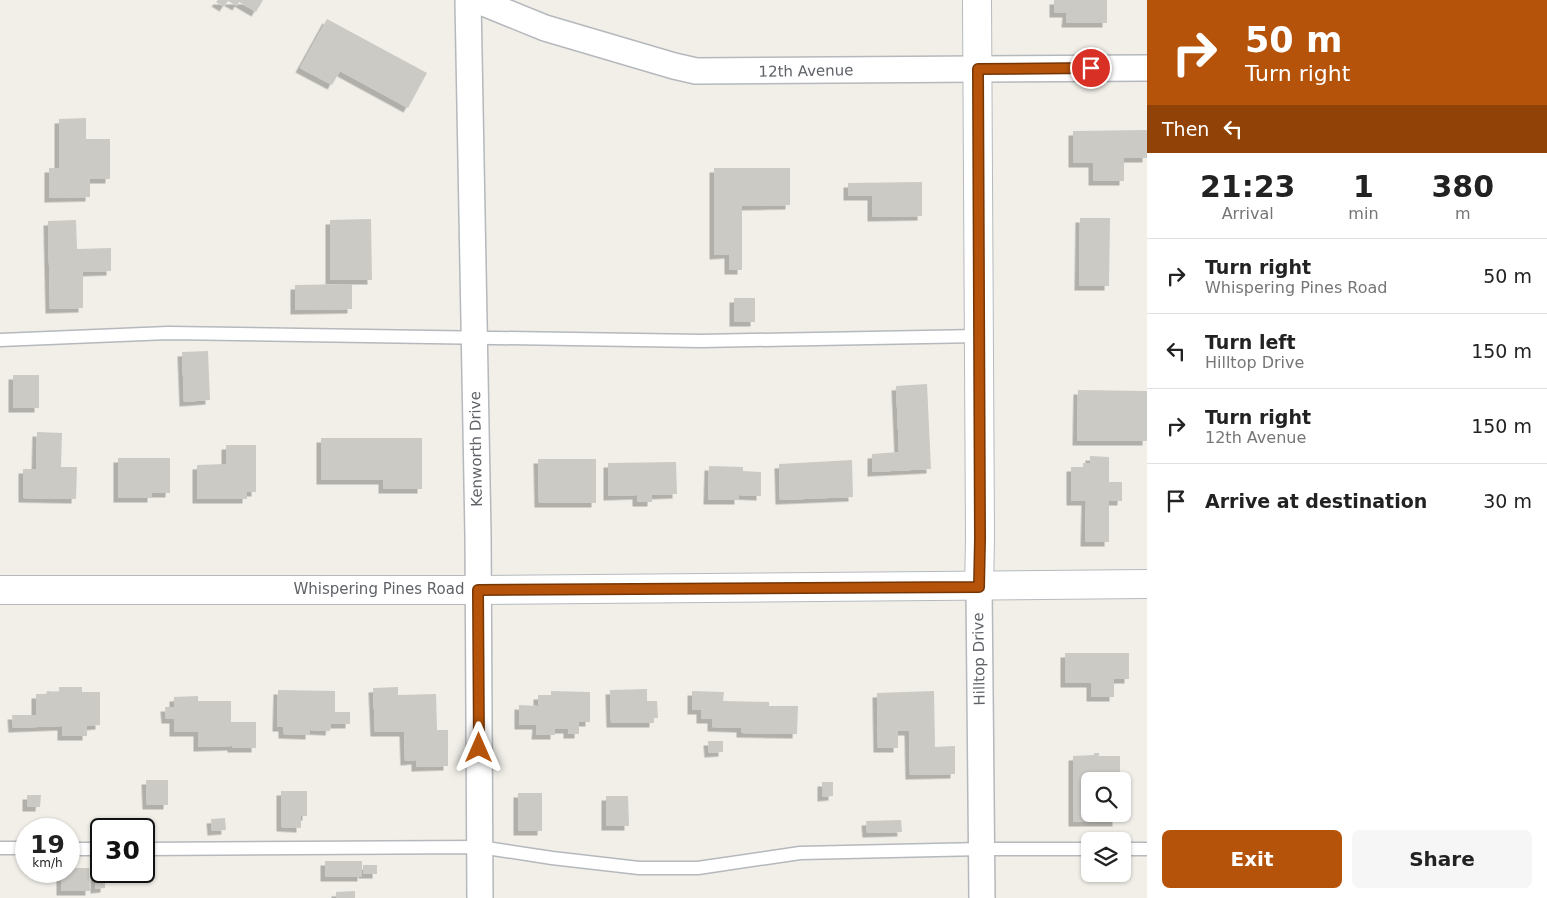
<!DOCTYPE html>
<html lang="en">
<head>
<meta charset="utf-8">
<style>
  :root { --surface:#fff; --page:#f6f6f6; --text:#222; --muted:#767676; --line:#e0e0e0; --accent:#b45309 }
  body { margin:0; font-family:"DejaVu Sans",sans-serif; background:var(--page); color:var(--text); height:100vh; display:flex; flex-direction:column; font-size:19px; white-space:nowrap }
  * { box-sizing:border-box; margin:0 }
  p { font-size:16px; color:var(--muted) }
  .icon { flex:none; width:28px; height:28px; fill:none; stroke:currentColor; stroke-width:2; stroke-linecap:round; stroke-linejoin:round }
  .map { position:relative; flex:1; overflow:hidden }
  .side { display:flex; flex-direction:column; background:var(--surface); width:400px }
  .side>* { flex:none }
  .banner { background:#b45309; color:#fff; overflow:hidden }
  .tools { position:absolute; left:1081px; top:772px; display:grid; gap:10px }
  .tools a { display:grid; place-items:center; width:50px; height:50px; border-radius:8px; background:var(--surface); box-shadow:0 1px 4px #0004; font-size:25px }
  .speed { position:absolute; left:15px; top:818px; display:flex; gap:10px; font-size:25px; font-weight:700; text-align:center }
  .speed>* { display:grid; place-content:center; width:65px; height:65px; border-radius:50%; background:var(--surface); box-shadow:0 1px 4px #0004; line-height:1 }
  .speed small { font-size:12px; font-weight:400 }
  .speed .limit { border:2px solid #111; border-radius:8px; background:#fff; color:#111 }
  .pin { position:absolute; display:grid; place-items:center; width:42px; height:42px; color:#fff; margin:-21px; border:2px solid #fff; border-radius:50%; box-shadow:0 1px 5px #0007 }
  .me { position:absolute; width:55px; margin:-28px; rotate:0deg; stroke-linejoin:round; filter:drop-shadow(0 0 4px #0008) }
  .turn { display:flex; align-items:center; gap:18px; height:105px; padding:0 15px; font-size:22px }
  .turn .icon { width:65px; height:65px; stroke-width:2.5 }
  .turn b { display:block; font-size:35px; line-height:42px }
  .then { display:flex; align-items:center; height:48px; padding:0 15px; background:#0003; gap:10px; font-size:19px }
  .eta { display:flex; justify-content:space-evenly; align-items:center; height:85px; text-align:center }
  .eta b { font-size:30px; font-weight:800; line-height:35px }
  .primary-button { display:flex; gap:10px; margin-top:auto; padding:10px 15px }
  .primary-button a { flex:1; height:58px; border-radius:8px; background:var(--accent); color:#fff; font-size:20px; font-weight:800; line-height:58px; text-align:center }
  .primary-button a+a { background:var(--page); color:var(--text) }
  ul { padding:0; list-style:none }
  li { display:flex; align-items:center; gap:15px; height:75px; padding:0 15px; border-top:1px solid var(--line) }
  li div { flex:1 }
  li b { display:block; font-size:19px }
  li em { font-style:normal }
  main { display:flex; flex:1; min-height:0 }
  .map>svg:first-child { display:block }
  .building { fill:#cccac5; filter:url(#shadow) }
  .lines { fill:none; stroke-linecap:round; stroke-linejoin:round }
  .lane-casing { stroke:#b5b8bc; stroke-width:15 }
  .street-casing { stroke:#b5b8bc; stroke-width:28 }
  .secondary-casing { stroke:#b6babf; stroke-width:30 }
  .lane { stroke:#fff; stroke-width:12 }
  .street { stroke:#fff; stroke-width:25 }
  .secondary { stroke:#fff; stroke-width:28 }
  .route-casing { stroke:#753606; stroke-width:12 }
  .route { stroke:#b45309; stroke-width:9 }
  .labels { text-anchor:middle; dominant-baseline:central; stroke-width:4; stroke-linejoin:round; paint-order:stroke }
  .street-label { font-size:15px; fill:#5f6368; stroke:#fff }
</style>
</head>
<body>
<main>
<div class="map">
<svg width="1147" height="898" viewBox="0 0 1147 898">
  <defs>
    <filter id="shadow"><feDropShadow dx="-4.5" dy="4.5" stdDeviation="0" flood-color="#0004"/></filter>
  </defs>
  <rect width="100%" height="100%" fill="#f1efe8"/>
  <path class="building" d="M218,0H263L256,12L239,2L237,6L228,1L224,7L216,2Z
    M1054,0H1107V23H1066L1067,13H1054Z
    M327,19L427,73L408,108L340,71L332,85L300,68Z
    M86,118V139H110V179H90V197L49,198V168H59V119Z
    M1147,130V158H1124V181H1093V163H1073V131Z
    M714,168H790V205L742,206V270H729V254L714,255Z
    M922,182V216L872,217V196H848V183Z
    M1080,218H1110L1109,286H1079Z
    M371,219L372,280H330V220Z
    M76,220L77,249L111,248V271L83,272V308L50,309L48,221Z
    M352,284V309L295,310V285Z
    M734,298H755V322H734Z
    M208,351L210,400L184,402L182,352Z
    M13,375H39V408H13Z
    M927,384L931,469L872,472V454L899,452L896,386Z
    M1078,390L1147,391V441H1077Z
    M37,432L62,433L61,467H77L76,499L23,498V469H36Z
    M321,438H422V489H383V480H321Z
    M226,445H256V492H247V499H197V465L226,464Z
    M1090,456L1109,457V482H1122V501H1109V542H1085L1086,501H1071V467H1083V463H1090Z
    M118,458H170V493H152V498H118Z
    M538,459H596V503H539Z
    M852,460L853,497L780,500L779,464Z
    M676,462L677,494L652,495V502H637V495L608,496V463Z
    M709,466L743,467V471L761,472V496L739,495V500H708Z
    M1065,653H1129V679H1114V697H1091V683H1065Z
    M59,687H82V692H100V725L87,726V736H62V726L13,728L12,715H36V694H46L47,691L59,692Z
    M398,687V695L436,694L437,730H448V766L416,767V760L405,761L404,732H375L373,688Z
    M647,689V701H657L658,718H654V723H611L610,690Z
    M278,690L335,691V712H350V724H331L330,731L310,730V735L283,734V727H277Z
    M551,691L590,692V722H579V734H568V729H555V735H536L537,725H519V705L538,706V695H551Z
    M692,691L724,692L723,701L769,702V706H798L797,734L741,733V728L712,727V719H701V710H692Z
    M934,691L935,747L955,746V774L910,775L909,731H898V748H878L877,693Z
    M198,696V701H231V722H256V748H232V746L198,747V732H174V719H166L165,707H174V697Z
    M708,741H723V752L709,753Z
    M1094,753H1099V756H1120V773L1122,774V779L1120,780V781H1090V814H1117V822H1073V756L1094,755Z
    M146,780H168V805H147Z
    M822,782H833V796L822,797Z
    M281,791H307V816H301V828L281,827Z
    M518,793H542V831H518Z
    M27,795H41L40,807H27Z
    M606,796H628L629,826H606Z
    M225,818L226,830L212,831L211,819Z
    M901,820L902,832L867,833L866,821Z
    M325,861H362V877H325Z
    M363,865H377V874H363Z
    M69,868H89L90,891H61V871H69Z
    M95,871H105V888L95,889Z
    M355,891V898H336V892Z"/>
  <g class="lines">
    <g class="lane-casing">
      <path id="lane" d="M0,340L168,333L701,341L979,336
        M0,848H26
        M69,849H101
        M144,849L480,847L552,858L639,868H698L800,853L982,849H1090
        M1122,849H1147"/>
    </g>
    <g class="street-casing">
      <path id="street" d="M468,0L478,535L480,898
        M476,0L545,28L674,66L696,71L1147,68
        M979,587L982,898"/>
    </g>
    <g class="secondary-casing">
      <path id="secondary" d="M977,0L980,539L979,587
        M0,590H478L1147,584"/>
    </g>
    <use href="#lane" class="lane"/>
    <use href="#street" class="street"/>
    <use href="#secondary" class="secondary"/>
  </g>
  <g class="lines">
    <g class="route-casing">
      <path id="route" d="M479,748L478,590L979,587L980,539L978,69L1091,68"/>
    </g>
    <use href="#route" class="route"/>
  </g>
  <g class="labels">
    <g class="street-label">
      <text transform="translate(806 71) rotate(-1)">12th Avenue</text>
      <text transform="translate(476 449) rotate(-91)">Kenworth Drive</text>
      <text x="379" y="589">Whispering Pines Road</text>
      <text transform="translate(979 659) rotate(-91)">Hilltop Drive</text>
    </g>
  </g>
</svg>
<div class="tools">
<a><svg class="icon" aria-label="search" viewBox="0 0 24 24"><circle cx="10" cy="10" r="6"/><path d="M15 15l6 6"/></svg></a>
<a><svg class="icon" aria-label="layers" viewBox="0 0 24 24"><path d="M12 4l9 5-9 5-9-5zM3 14l9 5 9-5"/></svg></a>
</div>
<div class="speed"><div>19<small>km/h</small></div><div class="limit">30</div></div>
<div class="pin" style="left:1091px;top:68px;background:#d93025"><svg class="icon" aria-label="arrive" viewBox="0 0 24 24"><path d="M6 21V4h12l-3 4 3 4H6"/></svg></div>
<svg class="me" style="left:479px;top:748px" viewBox="-20 -20 40 40"><path d="M0-17L14 15 0 8-14 15z" fill="#b45309" stroke="#fff" stroke-width="4"/></svg>
</div>
<section class="side">
<div class="banner">
<div class="turn"><svg class="icon" aria-label="right" viewBox="0 0 24 24"><path d="M7 20v-9h11M14 6l5 5-5 5"/></svg><div><b>50 m</b>Turn right</div></div>
<div class="then">Then<svg class="icon" aria-label="left" viewBox="0 0 24 24"><path d="M17 20v-9H6M10 6l-5 5 5 5"/></svg></div>
</div>
<div class="eta">
<div><b>21:23</b><p>Arrival</p></div>
<div><b>1</b><p>min</p></div>
<div><b>380</b><p>m</p></div>
</div>
<ul>
<li><svg class="icon" aria-label="right" viewBox="0 0 24 24"><path d="M7 20v-9h11M14 6l5 5-5 5"/></svg><div><b>Turn right</b><p>Whispering Pines Road</p></div><em>50 m</em></li>
<li><svg class="icon" aria-label="left" viewBox="0 0 24 24"><path d="M17 20v-9H6M10 6l-5 5 5 5"/></svg><div><b>Turn left</b><p>Hilltop Drive</p></div><em>150 m</em></li>
<li><svg class="icon" aria-label="right" viewBox="0 0 24 24"><path d="M7 20v-9h11M14 6l5 5-5 5"/></svg><div><b>Turn right</b><p>12th Avenue</p></div><em>150 m</em></li>
<li><svg class="icon" aria-label="arrive" viewBox="0 0 24 24"><path d="M6 21V4h12l-3 4 3 4H6"/></svg><div><b>Arrive at destination</b></div><em>30 m</em></li>
</ul>
<div class="primary-button"><a>Exit</a><a>Share</a></div>
</section>
</main>
</body>
</html>
